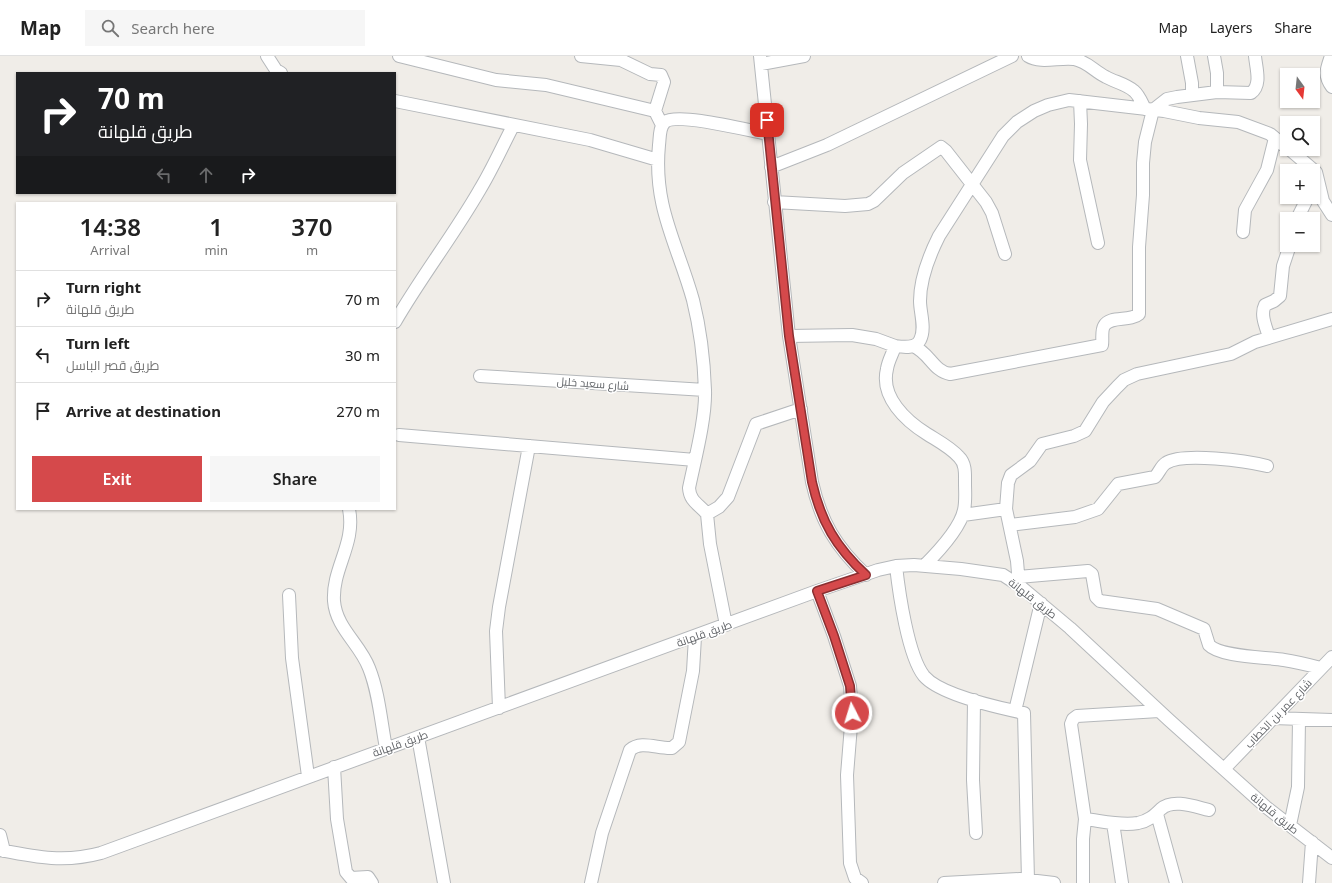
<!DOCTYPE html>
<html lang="en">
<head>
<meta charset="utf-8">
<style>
  :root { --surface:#fff; --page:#f6f6f6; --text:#222; --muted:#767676; --line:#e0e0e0; --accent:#d5494b }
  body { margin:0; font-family:"Noto Sans",Cairo,sans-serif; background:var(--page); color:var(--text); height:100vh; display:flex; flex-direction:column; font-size:15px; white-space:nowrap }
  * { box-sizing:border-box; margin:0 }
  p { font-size:13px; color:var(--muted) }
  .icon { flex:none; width:22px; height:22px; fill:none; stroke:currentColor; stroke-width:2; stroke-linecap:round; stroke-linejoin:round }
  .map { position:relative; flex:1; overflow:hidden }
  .details { position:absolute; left:16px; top:146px; width:380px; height:308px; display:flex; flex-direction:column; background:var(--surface); border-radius:0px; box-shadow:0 1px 3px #0004 }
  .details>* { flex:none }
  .guide { position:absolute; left:16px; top:16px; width:380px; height:122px; border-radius:0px; box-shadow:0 1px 3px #0004; background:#202124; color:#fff; overflow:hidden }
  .needle { width:26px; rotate:165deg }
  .tools { position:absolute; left:1280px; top:12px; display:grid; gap:8px }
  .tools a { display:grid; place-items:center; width:40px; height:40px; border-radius:0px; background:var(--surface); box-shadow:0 1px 3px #0004; font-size:20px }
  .pin { position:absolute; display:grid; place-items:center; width:34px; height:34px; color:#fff; margin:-17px; border-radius:8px; box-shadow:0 2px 6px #0006 }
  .me { position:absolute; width:44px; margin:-22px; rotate:355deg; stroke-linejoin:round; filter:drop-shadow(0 0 3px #0008) }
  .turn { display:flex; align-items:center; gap:14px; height:84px; padding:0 16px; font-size:18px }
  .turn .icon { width:52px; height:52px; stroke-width:2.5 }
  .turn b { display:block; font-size:28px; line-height:34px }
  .lanes { display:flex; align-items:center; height:38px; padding:0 16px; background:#0003; justify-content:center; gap:20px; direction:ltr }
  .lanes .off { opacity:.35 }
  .eta { display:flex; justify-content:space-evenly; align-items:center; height:68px; text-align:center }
  .eta b { font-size:24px; font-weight:600; line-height:28px }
  .primary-button { display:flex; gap:8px; margin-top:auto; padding:8px 16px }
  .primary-button a { flex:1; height:46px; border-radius:0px; background:var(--accent); color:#fff; font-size:16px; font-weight:600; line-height:46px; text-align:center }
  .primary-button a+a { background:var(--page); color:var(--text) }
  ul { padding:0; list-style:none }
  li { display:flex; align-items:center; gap:12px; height:56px; padding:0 16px; border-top:1px solid var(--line) }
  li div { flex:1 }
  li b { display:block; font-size:15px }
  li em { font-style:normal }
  header { display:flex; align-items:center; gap:24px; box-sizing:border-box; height:56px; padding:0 20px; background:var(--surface); border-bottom:1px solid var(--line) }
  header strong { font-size:19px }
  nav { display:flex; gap:22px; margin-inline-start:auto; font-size:14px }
  .search { width:280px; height:36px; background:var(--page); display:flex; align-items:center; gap:10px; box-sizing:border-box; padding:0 14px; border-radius:0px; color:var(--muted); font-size:15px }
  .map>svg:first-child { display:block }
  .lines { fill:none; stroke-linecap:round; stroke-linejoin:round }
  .minor-casing { stroke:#b5b8bb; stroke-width:14 }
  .minor { stroke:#fff; stroke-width:12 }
  .route-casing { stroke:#8a2f31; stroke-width:10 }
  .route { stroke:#d5494b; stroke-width:7 }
  .labels { text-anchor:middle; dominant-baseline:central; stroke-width:3; stroke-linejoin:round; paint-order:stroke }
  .street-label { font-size:11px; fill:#606367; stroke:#fff }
</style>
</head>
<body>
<header>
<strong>Map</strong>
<div class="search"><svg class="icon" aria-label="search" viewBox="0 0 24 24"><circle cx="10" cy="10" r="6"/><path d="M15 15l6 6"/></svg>Search here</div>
<nav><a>Map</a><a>Layers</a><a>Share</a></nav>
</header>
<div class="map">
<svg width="1332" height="827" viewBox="0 0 1332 827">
  <rect width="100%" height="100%" fill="#f0ede8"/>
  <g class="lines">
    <g class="minor-casing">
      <path id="minor" d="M267,0L276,14L281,17
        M399,0L496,24L546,29L655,55L662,69
        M581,0L621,4L650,18L661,19L664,26L655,55
        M760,0L789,280L812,426C821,466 836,491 866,519
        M1028,0C1041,8 1059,1 1074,3C1088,6 1094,15 1106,21C1115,26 1126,28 1134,35C1139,39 1142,47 1145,53
        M1187,0L1192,27V39
        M1214,0L1217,17V36
        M1331,0C1327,12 1323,19 1332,31
        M761,8L804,0
        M395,45L590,84L658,104
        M1080,45L1081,68L1080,104L1098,187
        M1289,93L1316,116L1323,145L1332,159
        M771,111L827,89L1012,0
        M774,146L845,150L868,148L874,145L903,117L941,91L946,95L986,146L992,157L1005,198
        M1297,163L1308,141
        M1243,176L1245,154L1267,114L1275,82
        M395,266C421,221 453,180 479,135C492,114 502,91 513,70
        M789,280L852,279L876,283L895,290
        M1269,281C1266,271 1260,259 1265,249L1274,245L1280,240L1283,210L1290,189
        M913,290C930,297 933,315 950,318L1102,289C1103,284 1101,275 1104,270C1110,259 1130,266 1139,258V191L1143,139V107L1145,86L1153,54L1167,43L1177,41L1217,36L1251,37C1262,29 1256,12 1255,0
        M480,320L705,334
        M399,379L695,404
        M349,453C356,488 332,512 334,545C336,572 360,588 369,612C379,637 381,666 386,692
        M707,458L719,451L728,441L756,368L801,353
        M963,459L1006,453
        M1010,469L1075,461L1098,453L1118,428L1155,421C1159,417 1161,410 1166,407C1183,396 1247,405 1267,410
        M896,510C899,537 908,600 924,620C940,639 1000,652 1024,657L1028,824
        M924,510C937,497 960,473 964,454C966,445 965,436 965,427C965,418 966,408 959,401C950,391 938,385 927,378C906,365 880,341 887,313C888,305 893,297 895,290C903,291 916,293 920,284C926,272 920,257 920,245C920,222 929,200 939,180L1003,80L1017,66L1034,55L1048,49L1069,44L1164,55L1199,62L1238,66L1270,78L1287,92
        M1018,521L1088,515L1092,518L1096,541L1100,545L1157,553L1204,573L1209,589C1220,601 1267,601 1284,604C1297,606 1309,609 1321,612
        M1019,529L1017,505L1006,453L1008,427L1011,419L1030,405L1042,388L1074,380L1085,375L1103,346L1117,331L1124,324L1137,318L1231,298L1255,286L1332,263
        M817,535L834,580L850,630L852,657L847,719L850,807L855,822L862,827
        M289,539L292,602L308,720
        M726,569L710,488L707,458C699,448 690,446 689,432C695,403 706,362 705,334C704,305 700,272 693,244C677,187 653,151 659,89C660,82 659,71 665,66C677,56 750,75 768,78
        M974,644L973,724L976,777
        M499,652L496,575L499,551L529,390
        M1015,655L1041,547
        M1273,662L1332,664
        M418,681L444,827
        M334,711L337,763L346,816L351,822L368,821L372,827
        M1224,713L1332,601
        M1157,758L1176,827
        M1085,763C1102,765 1121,770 1138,767C1148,765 1154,760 1161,753C1173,742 1196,751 1209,754
        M1113,767L1122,827
        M1290,769L1298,731L1299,664
        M0,779L4,795
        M0,794C36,801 64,807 101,797L817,535L878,514L896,510L914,509L961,513L1003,519L1020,530L1070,572L1169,664L1266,751L1332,802
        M591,827L602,777L630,694C641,684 658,693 672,692L679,686L693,615L695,581
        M944,827L1020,823L1054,827
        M1083,827V783L1085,763L1071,668L1073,663L1077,660L1159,655
        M1309,827L1312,786"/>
    </g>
    <use href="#minor" class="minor"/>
  </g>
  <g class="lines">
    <g class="route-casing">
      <path id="route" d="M767,64L789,280L812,426C821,466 836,491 866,519L817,535L834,580L850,630L852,657"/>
    </g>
    <use href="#route" class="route"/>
  </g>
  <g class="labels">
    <g class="street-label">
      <text transform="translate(593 327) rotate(4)">شارع سعيد خليل</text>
      <text transform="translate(1033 542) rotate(38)">طريق قلهانة</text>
      <text transform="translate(704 577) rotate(-20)">طريق قلهانة</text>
      <text transform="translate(1278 657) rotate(-46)">شارع عمر بن الخطاب</text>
      <text transform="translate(400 687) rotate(-20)">طريق قلهانة</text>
      <text transform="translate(1275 757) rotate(39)">طريق قلهانة</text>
    </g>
  </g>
</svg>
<div class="tools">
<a><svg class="needle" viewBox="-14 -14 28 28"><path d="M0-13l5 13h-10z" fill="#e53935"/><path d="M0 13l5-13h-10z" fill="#767676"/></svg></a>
<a><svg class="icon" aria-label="search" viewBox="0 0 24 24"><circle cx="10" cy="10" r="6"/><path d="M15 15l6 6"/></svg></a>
<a>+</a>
<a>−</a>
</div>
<div class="pin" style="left:767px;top:64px;background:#d93025"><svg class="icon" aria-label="arrive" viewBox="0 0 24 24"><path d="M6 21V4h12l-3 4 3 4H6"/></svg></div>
<svg class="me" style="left:852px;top:657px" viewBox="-20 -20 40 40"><circle r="17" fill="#d5494b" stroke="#fff" stroke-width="3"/><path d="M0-11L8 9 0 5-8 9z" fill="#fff"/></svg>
<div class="guide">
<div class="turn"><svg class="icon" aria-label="right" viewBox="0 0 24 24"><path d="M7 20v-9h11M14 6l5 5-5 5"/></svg><div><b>70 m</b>طريق قلهانة</div></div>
<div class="lanes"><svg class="icon off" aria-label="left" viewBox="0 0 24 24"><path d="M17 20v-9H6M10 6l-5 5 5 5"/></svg><svg class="icon off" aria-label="ahead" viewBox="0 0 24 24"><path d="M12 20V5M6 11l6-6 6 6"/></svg><svg class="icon" aria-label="right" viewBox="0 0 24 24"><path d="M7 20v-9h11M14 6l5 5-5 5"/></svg></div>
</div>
<section class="details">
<div class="eta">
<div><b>14:38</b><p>Arrival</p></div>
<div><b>1</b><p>min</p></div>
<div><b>370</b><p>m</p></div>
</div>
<ul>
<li><svg class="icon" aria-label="right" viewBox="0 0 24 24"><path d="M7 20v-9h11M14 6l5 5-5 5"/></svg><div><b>Turn right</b><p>طريق قلهانة</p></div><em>70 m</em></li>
<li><svg class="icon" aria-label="left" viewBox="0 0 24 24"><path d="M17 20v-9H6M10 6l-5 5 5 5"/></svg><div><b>Turn left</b><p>طريق قصر الباسل</p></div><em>30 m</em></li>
<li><svg class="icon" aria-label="arrive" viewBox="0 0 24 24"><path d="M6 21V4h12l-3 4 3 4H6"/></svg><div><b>Arrive at destination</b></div><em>270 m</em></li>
</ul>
<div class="primary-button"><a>Exit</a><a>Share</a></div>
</section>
</div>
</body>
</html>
